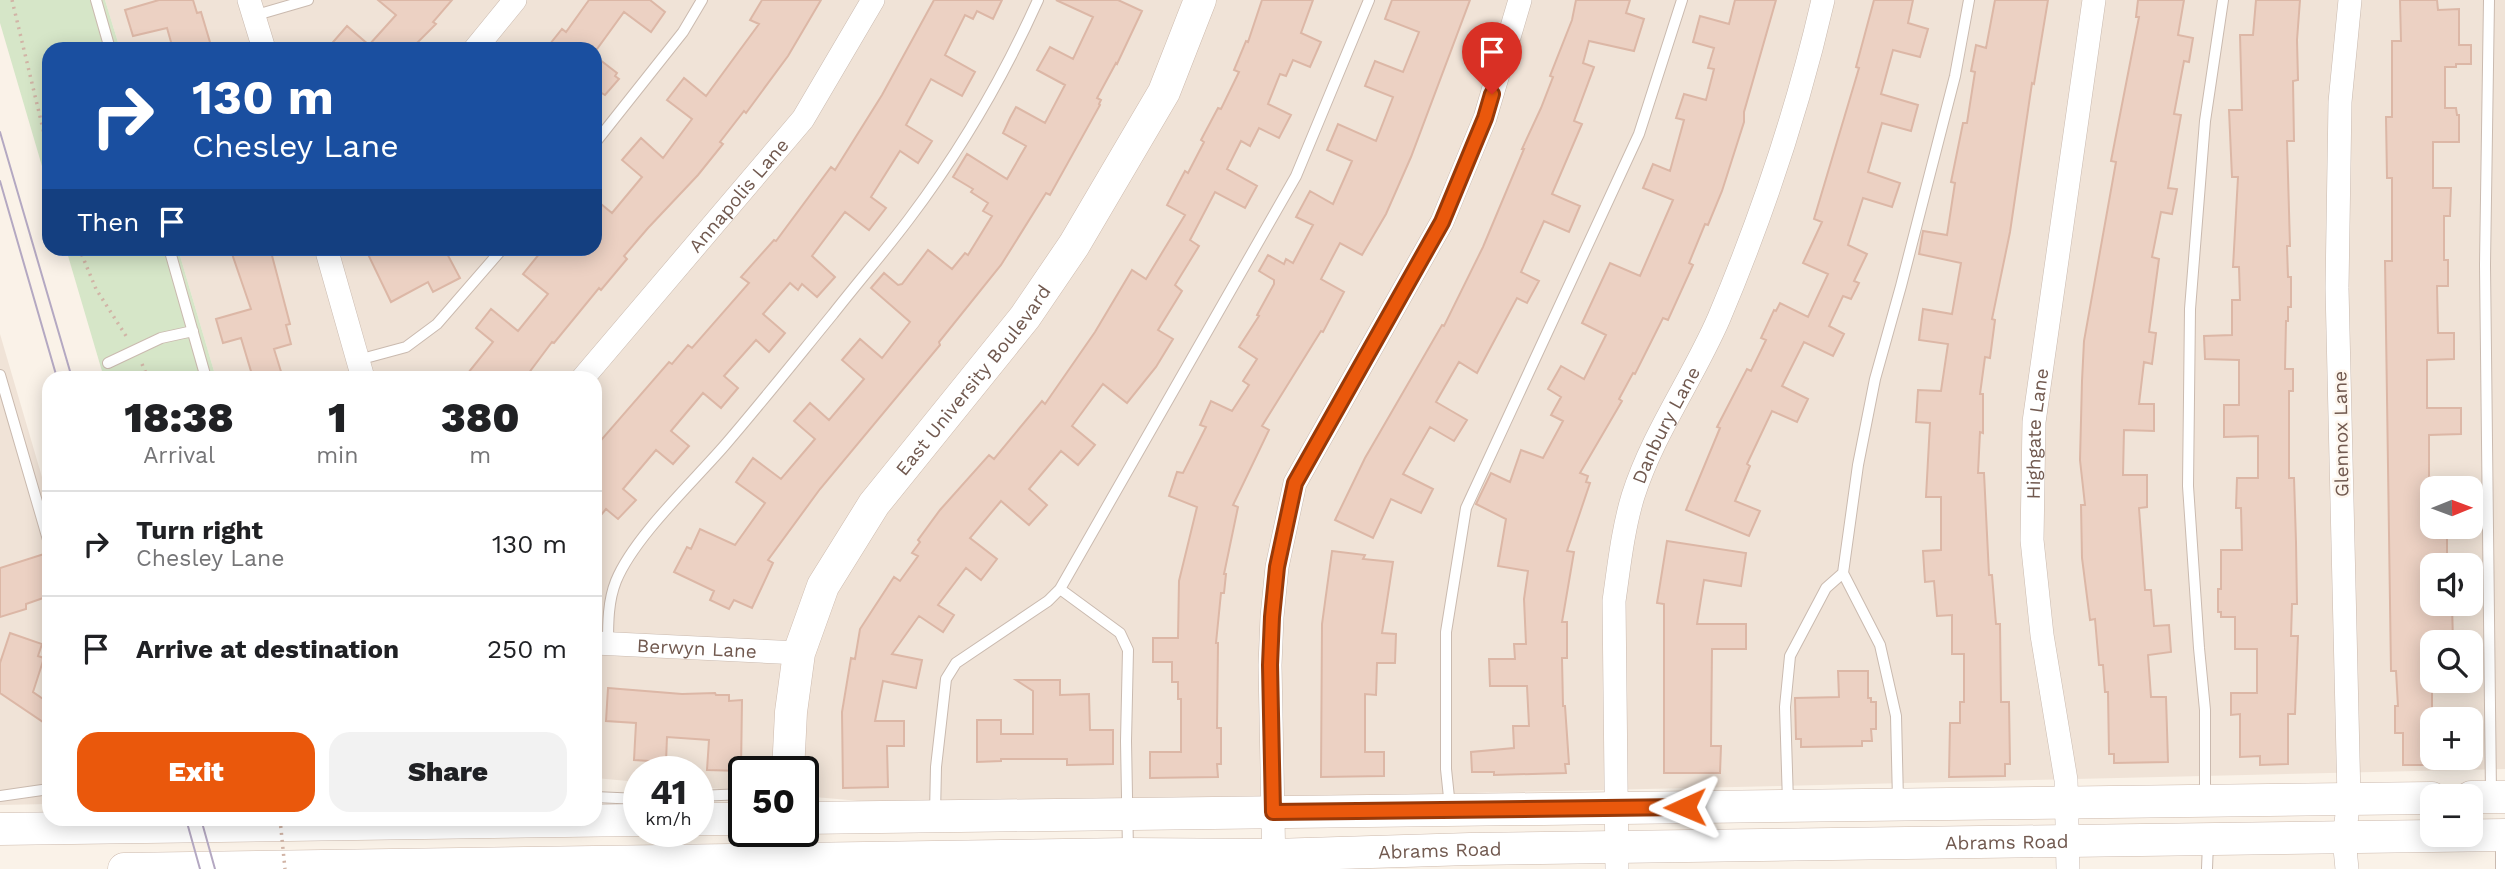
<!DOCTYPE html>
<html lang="en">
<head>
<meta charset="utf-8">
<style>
  :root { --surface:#fff; --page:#f2f2f2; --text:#202124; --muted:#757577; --line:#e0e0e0; --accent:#ea580c }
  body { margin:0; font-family:"Work Sans",sans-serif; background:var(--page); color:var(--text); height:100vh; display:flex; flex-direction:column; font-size:26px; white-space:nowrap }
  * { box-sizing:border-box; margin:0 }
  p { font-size:23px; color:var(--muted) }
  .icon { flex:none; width:38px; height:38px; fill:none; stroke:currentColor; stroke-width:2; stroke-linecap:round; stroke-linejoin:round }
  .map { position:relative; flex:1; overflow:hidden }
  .side { position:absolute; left:42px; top:371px; width:560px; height:455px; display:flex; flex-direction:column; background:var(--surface); border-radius:21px; box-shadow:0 4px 18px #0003 }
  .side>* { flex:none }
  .banner { position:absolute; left:42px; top:42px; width:560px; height:214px; border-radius:21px; box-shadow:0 4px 18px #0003; background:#1a4fa0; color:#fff; overflow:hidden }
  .needle { width:46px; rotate:89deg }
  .fabs { position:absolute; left:2420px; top:476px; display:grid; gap:14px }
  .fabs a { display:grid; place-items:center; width:63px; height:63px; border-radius:14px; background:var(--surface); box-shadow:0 4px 18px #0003; font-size:35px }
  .speed { position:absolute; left:623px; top:756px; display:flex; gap:14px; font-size:35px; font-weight:700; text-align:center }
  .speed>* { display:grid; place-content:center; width:91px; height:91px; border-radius:50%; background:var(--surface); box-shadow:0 4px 18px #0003; line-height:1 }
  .speed small { font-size:18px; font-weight:400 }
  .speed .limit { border:4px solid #111; border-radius:10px; background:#fff; color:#111 }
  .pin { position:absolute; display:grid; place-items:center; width:60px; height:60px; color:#fff; margin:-72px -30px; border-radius:50% 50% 50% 0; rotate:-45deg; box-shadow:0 0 7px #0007 }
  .pin .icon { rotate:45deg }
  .me { position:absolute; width:77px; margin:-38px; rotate:269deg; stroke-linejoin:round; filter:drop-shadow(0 0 5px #0008) }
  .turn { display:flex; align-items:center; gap:24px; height:147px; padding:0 35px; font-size:32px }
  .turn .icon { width:91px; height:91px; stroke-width:2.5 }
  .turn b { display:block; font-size:49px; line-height:60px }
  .then { display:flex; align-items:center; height:66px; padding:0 35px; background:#0003; gap:14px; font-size:26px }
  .eta { display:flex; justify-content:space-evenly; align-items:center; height:119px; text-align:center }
  .eta b { font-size:42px; font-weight:800; line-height:49px }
  .primary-button { display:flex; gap:14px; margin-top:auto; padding:14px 35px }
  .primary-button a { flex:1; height:80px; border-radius:21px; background:var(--accent); color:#fff; font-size:28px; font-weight:800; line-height:80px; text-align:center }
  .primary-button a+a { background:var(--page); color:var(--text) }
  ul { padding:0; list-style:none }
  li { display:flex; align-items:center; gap:21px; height:105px; padding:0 35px; border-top:2px solid var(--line) }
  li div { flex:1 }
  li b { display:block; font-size:26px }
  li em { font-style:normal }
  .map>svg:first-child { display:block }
  .residential { fill:#f0e3d7; fill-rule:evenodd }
  .green { fill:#d6e6c8 }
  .building { fill:#ecd1c3; stroke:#dcb7a6; stroke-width:2 }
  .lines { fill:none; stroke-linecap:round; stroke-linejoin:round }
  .lane-casing { stroke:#cabaaf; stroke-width:12 }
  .street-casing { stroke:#cabaaf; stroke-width:24 }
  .secondary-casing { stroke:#cdbaad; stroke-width:33 }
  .path { stroke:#d1b4a6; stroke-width:3.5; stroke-dasharray:2 5; stroke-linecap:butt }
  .lane { stroke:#fff; stroke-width:10 }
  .street { stroke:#fff; stroke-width:23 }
  .secondary { stroke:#fff; stroke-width:32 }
  .tram { stroke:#b4a8c2; stroke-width:2 }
  .path-bridge { stroke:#d1b4a6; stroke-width:3.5; stroke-dasharray:2 5; stroke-linecap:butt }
  .route-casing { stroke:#983908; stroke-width:18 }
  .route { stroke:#ea580c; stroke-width:12 }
  .labels { text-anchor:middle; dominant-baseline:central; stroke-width:5; stroke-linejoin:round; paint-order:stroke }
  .street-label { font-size:19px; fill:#71594f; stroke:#fdf6ee }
</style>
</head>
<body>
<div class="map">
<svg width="2505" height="869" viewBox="0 0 2505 869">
  <rect width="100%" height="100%" fill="#faf2e8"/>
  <path class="residential" d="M105,0H2505V769L917,806L803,796V772H744V791L698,787V772H639V782L595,778V378H216L178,249L595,248V49H120ZM2432,488H2471V527H2432ZM2432,565H2471V604H2432ZM2432,642H2471V681H2432ZM2432,719H2471V758H2432Z
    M0,334L49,501V804L0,805Z"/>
  <path class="green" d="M0,0H105L120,49H49V190L0,23Z
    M66,249H178L216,378H104Z"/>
  <path class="building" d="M159,0H193L197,13L201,12L212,49H173L167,28L133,36L125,10Z
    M378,0H452L433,22L436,24L411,49H327L347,26L369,45L396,15Z
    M589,0H650L665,12L651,32L624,12L597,49H546L562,29L566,32Z
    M762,0H821L788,56L746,113L744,111L720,142L723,144L698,175L648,228L624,256L627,259L601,290L599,288L554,343L552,342L525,378H464L493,342L476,328L491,309L518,331L548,294L523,274L544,248H595V199L612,213L642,177L622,160L641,138L663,158L692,119L667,100L684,78L706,96L759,24L750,20Z
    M934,0H1002L993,19L977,11L973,19L965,15L945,55L975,72L962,96L931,79L906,125L932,141L918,163L900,151L871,197L886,208L869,230L845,212L812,256L835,277L817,297L802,284L798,290L790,283L763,314L785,333L769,352L756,340L724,376L738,388L721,408L703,393L671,431L689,446L673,464L656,450L623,489L636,500L618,519L606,509L595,522V447L669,362L672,364L688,345L692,348L749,283L741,277L774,240L776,241L831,167L835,170L882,95Z
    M1056,0H1118L1142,11L1117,64L1116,63L1097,98L1101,100L1099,104L1100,105L1050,195L1046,193L1001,265L939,342L940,345L820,489L768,560L773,563L752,608L734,600L729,609L710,600L714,591L674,572L687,547L691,549L700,529L735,545L765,503L736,482L753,458L781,479L815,439L794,421L810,403L829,420L864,379L842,360L860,339L882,358L910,322L871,288L884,273L898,285L902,284L928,250L952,269L965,253L968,255L992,216L983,211L988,203L971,192L973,189L953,177L967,154L1007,179L1026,146L1003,133L1010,118L1016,107L1045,123L1065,85L1037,70L1050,47L1073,59L1093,17Z
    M1262,0H1313L1301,33L1321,42L1310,67L1293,60L1286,76L1280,74L1268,104L1291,115L1279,138L1259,128L1250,146L1241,141L1227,169L1257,186L1245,208L1215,192L1190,240L1199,246L1175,285L1182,291L1158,330L1173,339L1156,367L1127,403L1103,384L1072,426L1095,445L1078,465L1061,451L1029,489L1047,505L1029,525L1001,501L970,538L997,559L981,580L966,568L938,605L954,615L943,632L919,616L892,654L922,660L916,688L883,681L875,721H904V746H887L888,787L843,788L842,712L851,658L855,659L860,629L894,577L900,581L918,556L912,553L920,542L918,540L940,510L989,455L994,459L1042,401L1045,404L1095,332L1132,270L1146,279L1185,215L1167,205L1185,171L1188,173L1204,142L1201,140L1218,108L1221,109L1239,72L1234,70L1246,41L1248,42Z
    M1392,0H1470L1411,157L1386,214L1362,255L1340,243L1321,279L1344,292L1323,332L1321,331L1262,426L1269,430L1233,505L1238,507L1224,574H1226L1224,593H1221L1216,643H1218L1217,728H1221V764H1217L1218,777L1150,778V752H1181V699H1178V682H1172V662H1153V638H1178L1179,581L1197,507L1169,496L1177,472L1183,473L1206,427L1200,425L1211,401L1232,411L1249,385L1243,381L1257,359L1239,347L1259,316L1257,315L1274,284V280L1259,271L1268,255L1284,264L1286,259L1293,263L1313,225L1296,217L1310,191L1333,204L1352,161L1327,150L1338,124L1376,141L1393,97L1365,86L1375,61L1403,72L1419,32L1385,19Z
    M1576,0H1630L1626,13L1644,19L1634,51L1589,41L1583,63L1594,67L1574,121L1582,124L1552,194L1580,206L1569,232L1544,221L1521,272L1539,281L1527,303L1517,298L1477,373L1459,362L1436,402L1467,420L1454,441L1430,427L1403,474L1433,489L1421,513L1391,499L1373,538L1335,520L1365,458L1442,325L1444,326L1483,247L1524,149H1522L1541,108L1553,77L1550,76L1572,20Z
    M1735,0H1776L1744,112V122L1722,191L1708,225L1705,224L1689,263L1693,265L1668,320L1663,318L1635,374L1633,373L1619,399L1622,401L1580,473L1588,476L1586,482L1590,483L1567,551L1574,552L1562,622H1567V658H1562L1563,706H1565L1569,764H1565L1566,773L1494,775V772H1472L1471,752L1514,748L1513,726H1529L1527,686H1490L1489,659H1515L1514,644H1526L1524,599L1528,571L1498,566L1506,519L1476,504L1491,473L1510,482L1521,450L1543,458L1563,421L1551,415L1561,397L1548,389L1561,366L1584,379L1606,335L1582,323L1610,263L1640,276L1673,200L1643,188L1653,164L1670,171L1684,120L1676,118L1684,94L1706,100L1714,69L1708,68L1714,48L1693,42L1700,16L1729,24Z
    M1874,0H1913L1908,23L1928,29L1920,57L1893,50L1881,94L1918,105L1911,131L1882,123L1868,172L1900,183L1892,207L1863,198L1848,245L1867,254L1854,281L1859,283L1851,299L1843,296L1829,326L1844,334L1833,356L1804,342L1782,386L1808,399L1797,422L1772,411L1747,464L1750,466L1735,501L1760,511L1749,536L1686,510L1720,428L1717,427L1747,369L1751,371L1766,340L1761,338L1774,310L1776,311L1780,303L1808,317L1828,274L1803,263L1822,222L1814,219L1859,68L1856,67Z
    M1995,0H2048L2034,84L2032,83L2010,232L1992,319L1995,320L1990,358L1985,357L1980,394H1983V433L1980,432L1978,473H1984L1989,575H1992L1996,624H2000L2001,702H2009L2010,764H2005V776L1949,777L1950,723H1960V702H1964V654H1952V615L1937,616L1934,581L1925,582L1923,551L1941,550V497H1926L1930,423L1916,422L1918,390L1941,391L1948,344L1919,340L1923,309L1952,314L1961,263L1919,254L1923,231L1947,235L1955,183L1951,182L1963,123H1967L1975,72L1971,71L1976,45L1986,48Z
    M2138,0H2184L2178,35L2193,38L2189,62L2184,61L2174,114L2181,115L2168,188L2177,189L2172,214L2161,212L2152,257L2159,259L2149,332L2156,333L2152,364L2144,362L2139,404H2154V431L2124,430L2123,475H2147V507L2139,508L2145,590H2151L2154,626L2169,625L2171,652L2148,655L2151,697H2166L2168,762L2114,763V754H2109L2108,692H2105L2103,665H2099L2095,619L2090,620L2082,558L2081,505H2085L2080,460L2082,381L2084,341L2116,162L2111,161L2139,17H2136Z
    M2256,0H2300L2297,40L2298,80L2293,81L2294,141H2287L2290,246H2287L2288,277H2291V307H2288V321H2286L2285,369H2293V391H2289V478H2294L2296,542L2297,604H2292L2291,636H2298L2295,714H2288V764L2260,765V756L2240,757V714L2231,715V693H2257V649H2235V617H2221V612H2218V589H2221V550H2242L2241,508H2236L2237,478H2258V436L2224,437V405H2239V360L2205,359L2204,336L2232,335V300H2240L2239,267H2233L2238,177H2232L2229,110H2242L2240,35H2253Z
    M2400,0H2437L2438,10L2459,9V45H2471V64H2456V67H2445V108H2456L2457,115H2459V142H2433V188H2451L2450,216H2444V260H2448V286H2437L2438,333H2454V359L2427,360V408H2461V434L2429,435V477H2432V527H2447V565H2432V604H2452L2453,642H2432V765H2403V733H2395V706H2398L2396,671H2391L2385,261H2392V178H2387L2386,117H2392V41H2401Z
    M595,56L617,73L615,76L619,79L605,95L595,89Z
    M230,248H270L290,324L286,325L291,344L274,349L283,378H253L241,338L223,343L216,319L251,309Z
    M365,248H444L460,278L433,292L428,282L391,302Z
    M1667,541L1746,553L1741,586L1704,580L1697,624H1746V649H1712L1711,746H1721L1720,773H1664V604L1657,603Z
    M1332,551L1365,555L1363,559L1393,562L1382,633L1396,634L1395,663H1377L1376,695L1365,694V752H1384V776L1321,777L1322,624Z
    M44,554L49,569V596L26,604V609L0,617V568Z
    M10,633L42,644L38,656L44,658L33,692L49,703V726L0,693V663Z
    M1838,671H1868V698H1871V702H1876V729H1871L1872,741H1862V746L1801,747V739H1796L1795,698L1839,697Z
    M1016,680H1060V695L1089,694L1090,730H1113V764L1067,765V759H1001V761L977,762V720H1001V734H1033V691Z
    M608,688L682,694L715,693L716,695H729V701L742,700L741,771L707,770L709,740L667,737L666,762L634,760L636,723L606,721Z"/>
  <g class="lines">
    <g class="lane-casing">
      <path id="lane" d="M96,0L110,49
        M2489,0L2485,265L2491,794
        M253,16L308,0
        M595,143L683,32L702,0
        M169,248L206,378
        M358,360L406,347L437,324L503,248
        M108,363L161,338L193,331
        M0,375L49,543
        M1060,589L1120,633L1128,650L1126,741L1128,851
        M608,644C608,623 608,601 616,581C634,537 693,482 725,445C762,402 797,358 833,314C858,282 885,251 909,219C961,150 1003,78 1038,0
        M0,796L49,789
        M698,796L744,794
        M595,797L639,799
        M2205,800V710L2199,648L2188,486L2190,309L2205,121L2223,0
        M1898,801L1896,716L1880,645L1843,573L1858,465L1875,379L1901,286L1955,76L1969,0
        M1788,802L1785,707L1790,656L1826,588L1843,573
        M1450,807L1446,769V632L1466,508L1639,134L1682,0
        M935,814L936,767L946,679L956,663L1048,601L1060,589L1296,176L1369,0
        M2501,838V869
        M2207,869L2208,842"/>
    </g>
    <g class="street-casing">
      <g id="street">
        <path d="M249,0L264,49"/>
        <path d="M475,49L515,0"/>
        <path d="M326,248L363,378"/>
        <path id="s1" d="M583,378L803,119L873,0"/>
        <path id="s2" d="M595,643L799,653"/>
        <path d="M1274,869L1270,665L1272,617L1277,567L1295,483L1442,222L1485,118L1520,0"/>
        <path id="s3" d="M1617,869L1614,601C1619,566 1623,529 1633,496C1653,433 1693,378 1719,318C1762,216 1798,109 1823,0"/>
        <path id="s4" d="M2068,869L2066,780L2042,635L2032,540L2034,422L2094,0"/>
        <path d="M2347,869L2344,838L2349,799L2337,288L2340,102L2350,0"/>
      </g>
    </g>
    <g class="secondary-casing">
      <g id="secondary">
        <path id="s5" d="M788,772L791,712L799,653L823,586L874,504L1025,317L1074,245L1164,92L1200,0"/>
        <path d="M2471,797H2505"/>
        <path d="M803,818L2432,798"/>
        <path d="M698,819H744"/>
        <path d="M0,829L639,820"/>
        <path id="s6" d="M124,869L1128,854L1273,855L1470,849L2505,835"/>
      </g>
    </g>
    <path class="path" d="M12,0L49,154
      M79,248L96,289L128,339
      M142,364L148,378"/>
    <use href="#lane" class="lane"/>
    <use href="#street" class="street"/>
    <use href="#secondary" class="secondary"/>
    <path class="tram" d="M0,132L72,378
      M0,181L57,378
      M186,819L200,869
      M201,819L215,869"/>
    <path class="path-bridge" d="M280,819L285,869"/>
  </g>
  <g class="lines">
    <g class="route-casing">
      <path id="route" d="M1492,94L1485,118L1442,222L1295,483L1277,567L1272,617L1270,665L1273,812L1685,807"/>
    </g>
    <use href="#route" class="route"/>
  </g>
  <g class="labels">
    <g class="street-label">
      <text stroke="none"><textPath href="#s1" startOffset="240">Annapolis Lane</textPath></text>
      <text stroke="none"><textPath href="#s5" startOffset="446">East University Boulevard</textPath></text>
      <text stroke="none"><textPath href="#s3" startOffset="453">Danbury Lane</textPath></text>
      <text stroke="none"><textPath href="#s4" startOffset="438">Highgate Lane</textPath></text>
      <text transform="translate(2341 434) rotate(-91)">Glennox Lane</text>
      <text stroke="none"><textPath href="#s2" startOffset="102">Berwyn Lane</textPath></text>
      <text stroke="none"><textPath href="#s6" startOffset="1883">Abrams Road</textPath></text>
      <text stroke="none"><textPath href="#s6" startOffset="1316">Abrams Road</textPath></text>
    </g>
  </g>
</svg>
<div class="fabs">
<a><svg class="needle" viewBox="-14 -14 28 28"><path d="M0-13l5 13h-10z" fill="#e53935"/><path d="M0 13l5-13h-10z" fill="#757577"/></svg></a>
<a><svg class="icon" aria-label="sound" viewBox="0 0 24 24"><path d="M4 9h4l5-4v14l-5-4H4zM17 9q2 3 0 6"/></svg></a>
<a><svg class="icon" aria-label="search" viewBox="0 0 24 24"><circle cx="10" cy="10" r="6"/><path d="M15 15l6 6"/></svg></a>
<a>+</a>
<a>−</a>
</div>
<div class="speed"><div>41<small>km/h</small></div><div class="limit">50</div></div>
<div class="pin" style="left:1492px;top:94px;background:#d93025"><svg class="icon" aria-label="arrive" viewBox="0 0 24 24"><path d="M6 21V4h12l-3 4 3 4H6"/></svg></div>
<svg class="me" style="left:1685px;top:807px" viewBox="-20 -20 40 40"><path d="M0-17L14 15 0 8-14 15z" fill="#ea580c" stroke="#fff" stroke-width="4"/></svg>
<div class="banner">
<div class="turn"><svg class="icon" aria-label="right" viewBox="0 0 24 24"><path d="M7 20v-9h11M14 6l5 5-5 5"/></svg><div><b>130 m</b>Chesley Lane</div></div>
<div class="then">Then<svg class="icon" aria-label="arrive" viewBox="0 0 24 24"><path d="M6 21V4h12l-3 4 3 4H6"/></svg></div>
</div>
<section class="side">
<div class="eta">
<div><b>18:38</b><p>Arrival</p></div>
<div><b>1</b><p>min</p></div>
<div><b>380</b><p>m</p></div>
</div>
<ul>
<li><svg class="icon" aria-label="right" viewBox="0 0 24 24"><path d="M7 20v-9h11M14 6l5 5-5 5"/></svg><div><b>Turn right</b><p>Chesley Lane</p></div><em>130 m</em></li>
<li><svg class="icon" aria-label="arrive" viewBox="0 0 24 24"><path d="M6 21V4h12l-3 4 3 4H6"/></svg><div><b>Arrive at destination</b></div><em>250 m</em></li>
</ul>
<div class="primary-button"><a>Exit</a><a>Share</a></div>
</section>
</div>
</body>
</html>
